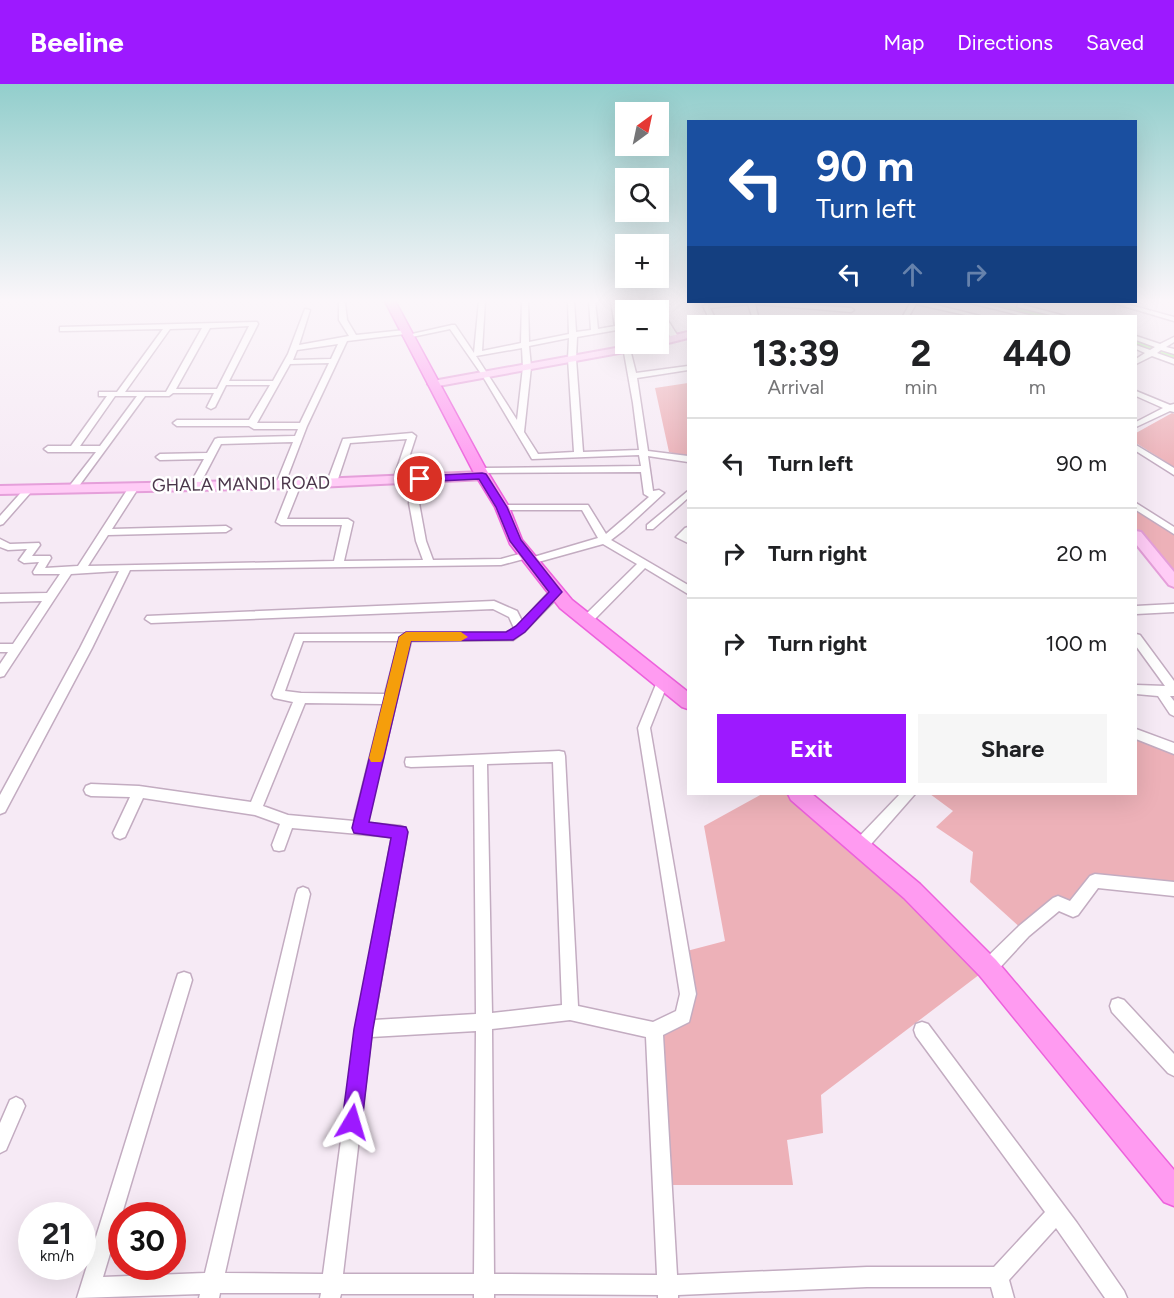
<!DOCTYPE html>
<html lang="en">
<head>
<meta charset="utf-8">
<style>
  :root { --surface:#fff; --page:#f6f6f6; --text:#202124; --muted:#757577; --line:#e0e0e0; --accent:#9d19ff }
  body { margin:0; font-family:Figtree,sans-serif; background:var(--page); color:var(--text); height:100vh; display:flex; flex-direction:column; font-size:22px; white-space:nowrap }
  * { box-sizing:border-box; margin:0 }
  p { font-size:20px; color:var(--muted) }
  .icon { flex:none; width:33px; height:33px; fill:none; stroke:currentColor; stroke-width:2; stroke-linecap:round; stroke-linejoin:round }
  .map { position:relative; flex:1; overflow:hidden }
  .details { position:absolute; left:687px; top:231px; width:450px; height:480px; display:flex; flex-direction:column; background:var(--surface); border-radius:0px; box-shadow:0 6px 24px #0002 }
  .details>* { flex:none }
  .guide { position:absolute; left:687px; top:36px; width:450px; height:183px; border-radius:0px; box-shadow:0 6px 24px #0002; background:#1a4fa0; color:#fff; overflow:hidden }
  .needle { width:39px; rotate:33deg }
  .tools { position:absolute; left:615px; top:18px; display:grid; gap:12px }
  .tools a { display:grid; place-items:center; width:54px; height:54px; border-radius:0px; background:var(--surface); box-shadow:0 6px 24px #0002; font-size:30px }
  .speed { position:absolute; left:18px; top:1118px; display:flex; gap:12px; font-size:30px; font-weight:700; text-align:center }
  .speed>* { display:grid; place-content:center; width:78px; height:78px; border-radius:50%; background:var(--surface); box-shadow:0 6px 24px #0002; line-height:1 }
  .speed small { font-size:15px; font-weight:400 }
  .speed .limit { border:9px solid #d22; background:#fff; color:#111 }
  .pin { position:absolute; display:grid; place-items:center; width:51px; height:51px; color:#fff; margin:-26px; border:3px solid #fff; border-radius:50%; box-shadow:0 2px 6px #0007 }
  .me { position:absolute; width:66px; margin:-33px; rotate:7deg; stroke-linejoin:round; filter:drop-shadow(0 0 4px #0008) }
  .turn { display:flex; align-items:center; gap:21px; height:126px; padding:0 30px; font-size:27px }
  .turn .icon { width:78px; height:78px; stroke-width:2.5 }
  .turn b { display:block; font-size:42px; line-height:51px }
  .lanes { display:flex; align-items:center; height:57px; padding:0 30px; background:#0003; justify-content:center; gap:30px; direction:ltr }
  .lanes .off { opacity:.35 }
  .eta { display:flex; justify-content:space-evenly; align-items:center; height:102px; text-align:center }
  .eta b { font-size:36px; font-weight:700; line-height:42px }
  .action { display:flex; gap:12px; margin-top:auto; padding:12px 30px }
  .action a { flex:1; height:69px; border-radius:0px; background:var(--accent); color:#fff; font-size:24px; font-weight:700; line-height:69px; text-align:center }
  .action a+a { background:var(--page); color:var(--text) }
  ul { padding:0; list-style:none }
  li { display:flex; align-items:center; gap:18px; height:90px; padding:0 30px; border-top:2px solid var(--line) }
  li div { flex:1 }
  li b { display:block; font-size:22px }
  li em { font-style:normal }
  header { display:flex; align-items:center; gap:36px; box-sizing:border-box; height:84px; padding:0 30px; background:var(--accent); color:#fff }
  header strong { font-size:28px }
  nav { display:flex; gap:33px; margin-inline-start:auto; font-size:21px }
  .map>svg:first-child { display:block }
  .green { fill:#edb1b8 }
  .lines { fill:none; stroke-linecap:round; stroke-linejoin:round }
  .canal { fill:#b1f6a3; fill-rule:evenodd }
  .street-casing { stroke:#c3acc1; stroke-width:3 }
  .secondary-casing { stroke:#e59fda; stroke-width:4 }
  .primary-casing { stroke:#ed61dc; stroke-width:3 }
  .street { fill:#fff; fill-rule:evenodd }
  .secondary { fill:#ffccf6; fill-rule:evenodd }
  .primary { fill:#ff9bf1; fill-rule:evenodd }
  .route { fill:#9d19ff; stroke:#6610a6; stroke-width:1.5 }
  .slow { fill:#f59e0b }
  .labels { text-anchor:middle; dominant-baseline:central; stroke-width:5; stroke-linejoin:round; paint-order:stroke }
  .far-street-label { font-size:18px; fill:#4b374b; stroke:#fff }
</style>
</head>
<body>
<header>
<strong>Beeline</strong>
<nav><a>Map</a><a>Directions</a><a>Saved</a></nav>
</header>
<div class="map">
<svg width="1174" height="1214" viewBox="0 0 1174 1214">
  <rect width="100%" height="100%" fill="#f6eaf5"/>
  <path class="green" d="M688,299V373L669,368L655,304Z
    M1172,329L1174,330V383L1136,359V349Z
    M1136,422L1174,447V486L1166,488L1136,451Z
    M1136,650L1174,665V805L1095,797L1073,826L1058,819L1024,847L970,798L973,768L936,743L953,727L930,710H1136Z
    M762,710H798L860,762L988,884L821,1011L823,1049L787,1056L793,1101H662L654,946L683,932V868L725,857L704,742Z"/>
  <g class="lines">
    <path class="canal" d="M981,218H996L1053,232H1038Z
      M1136,256L1174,269V275L1136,262Z"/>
    <g class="street-casing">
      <path id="street" d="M341,217L345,219L347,236L356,251L405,246L409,248L405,250L347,257L307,342L284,402H278L276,400L293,358L221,360L199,402L194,405L189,402L204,375L160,376L156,373L160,370L207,369L215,355L218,354L295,352L298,345H254L249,342H177L173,339L177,336H249L270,301H226L215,323L211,325L207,323L214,309H173L169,312H145L76,406H70L68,404L96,368H48L44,365L48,362H71L107,312H99V308H117L163,245L63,247H60V243L257,238L258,240L229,297H273L288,270L305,225L310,226L299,261L349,252L339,236V219ZM249,242L217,305H176L210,244ZM202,244L166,308H125L170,245ZM338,260L331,275L293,276L297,266ZM329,279L300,339H257L290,280ZM115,312H137L100,362H80Z
        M479,217H485L482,267L521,259L522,217H528L529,258L569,250L568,217H574L576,248L591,246L589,217H595L598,245L615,242L611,217H617L622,241L626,240V244L623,245L626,257L617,246L577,253L576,275L583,368L639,366L633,319L623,263L630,265L636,289L688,282V286L637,294L648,367L688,372V378L648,372L653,407L659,406L664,409L624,446L611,456L688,501V510L645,484L591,539H583L581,536L583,533L637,480L603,460L531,480L527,479L526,477L527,475L598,454L582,426H502L497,423L499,421H588L606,450L649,413L644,410L641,388L477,389L475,387L480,384L641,382L639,371L532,375L482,291L450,245L407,254L403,252L452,241H455L474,269ZM569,254L568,275L574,368L538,370L524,348L531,283L529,262ZM522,264L523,283L517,336L476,272Z
        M654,217H660L667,235L679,254L678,256H672L661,237H658V226H657Z
        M732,218H773L851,224L854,226L851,228L755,220L758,232H752L748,220L710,224L714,232H708L703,222L706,220Z
        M911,218H924L980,232H970L916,220L909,232H903Z
        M966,218H976L1033,232H1023Z
        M1019,218H1025L1023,221L1065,232H1055L1017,223Z
        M1110,218H1119L1174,233V237Z
        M1136,252L1160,260L1174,253V258L1166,263L1174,265V270L1161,266L1157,269L1174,275V280L1152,272L1136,280V275L1145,269L1136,265V261L1150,266L1155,263L1136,256Z
        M1136,307L1170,321L1174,320V328L1170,327L1136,343V338L1163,324L1136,312Z
        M412,349L416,352L401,398L398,399L393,396L407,355L350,359L337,398L332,401L327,398L343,355Z
        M1136,361L1174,384V391L1136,367Z
        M420,392L425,395L419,419L426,457L433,476L501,475L527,468L531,469V473L501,481L130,486L92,564L5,728L0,730V711L80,564L119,487L71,490L4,592L0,593V580L8,568H0V560H13L42,517L0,518V510L47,509L60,490H34L33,488L39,478L24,479L19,476L27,465L8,466L0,463V455L10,460L39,459L40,461L32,472H50L51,474L45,484L78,482L129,403L134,400L139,403L112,445L226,442L231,445L226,448L108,451L88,482L334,477L342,441H281L276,438L291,400L296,397L301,400L287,435H348L353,438L344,477L423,476L416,457L409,419L415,395Z
        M29,402L32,403V407L3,440L0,441V432L26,403Z
        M688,407V414L653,445H647V441Z
        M1136,419L1174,443V450L1136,426Z
        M688,443V459L676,453L685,444Z
        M556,504L561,508L560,511L524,548L513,556L411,557L367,739L400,742L405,744L407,748L374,936L476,930L474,681L411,683L406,682L405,678L406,674L559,667L564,668L565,672L578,922L653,938L676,927L680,910L638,644L659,593H667L669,596L650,644L696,910L689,938L663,951L677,1191L867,1183H994L1045,1128L916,952L914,946L916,940L922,938L928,940L1077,1139L1124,1207L1127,1214H1105L1056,1144L1009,1196L1014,1214H994L991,1203H867L678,1211V1214H658V1211L494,1210V1214H474V1210H341L340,1214H320L321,1209H220L219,1214H199L200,1210L77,1214L176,896L178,890L184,888L190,890L192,896L103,1193L205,1189L296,810L298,805L303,803L308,805L310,810L225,1189L323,1190L356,945L392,753L292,744L284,766L279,767L274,766L272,761L280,740L255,731L143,714L125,753L120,755L115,753L113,749L130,713L91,712L86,710L84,706L86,702L91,700L139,702L251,718L293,618L274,614L272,611L295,550L507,549L514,544L509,533L493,525L151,539L145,535L147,532L494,517L517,527L522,537L552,505ZM303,557H399L385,610L301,609L285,607ZM305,619L383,620L354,737L288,731L263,722ZM553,678L562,921L492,929L487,680ZM570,936L646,953L657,1191L494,1190L492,945ZM476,947L474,1190H343L371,953Z
        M1174,520V528L1136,530V522Z
        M1136,550L1140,551L1174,597V612H1170L1174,617V632L1170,630L1158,612L1136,610V601L1165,602L1136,562Z
        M1136,645L1174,659V670L1136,655Z
        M900,710H915L865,767L860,768L855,767L853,762L855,757Z
        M1095,790L1174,798V812L1098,804L1078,831L1073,833L1059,827L1029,852L994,890L988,892L982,890L980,884L982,878L1019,842L1053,814L1058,812L1070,817L1090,792Z
        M1118,914L1124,916L1174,970V992L1168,989L1112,928L1110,922L1112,916Z
        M16,1013L22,1016L25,1022L6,1066L0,1069V1039L10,1016Z"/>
    </g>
    <g class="secondary-casing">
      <path id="secondary" d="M688,248V254L652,263L433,303L428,300L433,297L638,260H658V255Z
        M482,388L488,392L486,395L296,404L0,410V402L296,396Z
        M1136,447L1141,448L1174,488V503L1169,501L1136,460Z"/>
    </g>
    <g class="primary-casing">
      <path id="primary" d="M385,217H395L487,387L509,423L522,456L572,516L688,608V625L682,623L560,524L510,460L495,423L473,387Z
        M788,710H812L920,800L996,876L1174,1086V1122L1164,1118L980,892L904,814L791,716Z"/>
    </g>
    <use href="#street" class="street"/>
    <use href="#secondary" class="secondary"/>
    <use href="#primary" class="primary"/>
  </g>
  <linearGradient id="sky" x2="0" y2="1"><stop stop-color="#92cecc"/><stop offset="0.56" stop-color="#fbf6fa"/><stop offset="1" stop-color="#fbf6fa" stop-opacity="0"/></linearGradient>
  <rect width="1174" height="387" fill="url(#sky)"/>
  <path class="route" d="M482,389L486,390L507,423L521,456L562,508L525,548L513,556L411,557L369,738L406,743L408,748L373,945L362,1038L359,1045L352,1048L345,1045L342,1038L354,945L391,754L354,749L352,744L399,553L406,548H506L516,542L549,508L510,457L496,423L479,395L420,398L415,395L420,392Z"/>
  <path class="slow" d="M406,548H461L468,553L461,557H411L383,674L381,678H371L369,674L399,553Z"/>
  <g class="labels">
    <g class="far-street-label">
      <text transform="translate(241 400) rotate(-1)">GHALA MANDI ROAD</text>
    </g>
  </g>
</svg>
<div class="tools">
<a><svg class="needle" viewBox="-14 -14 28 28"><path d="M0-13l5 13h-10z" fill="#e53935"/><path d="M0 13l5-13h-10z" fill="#757577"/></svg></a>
<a><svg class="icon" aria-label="search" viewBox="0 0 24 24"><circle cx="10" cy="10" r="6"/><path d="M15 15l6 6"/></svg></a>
<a>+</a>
<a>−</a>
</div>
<div class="speed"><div>21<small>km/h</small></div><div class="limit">30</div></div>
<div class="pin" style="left:420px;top:395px;background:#d93025"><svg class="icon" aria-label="arrive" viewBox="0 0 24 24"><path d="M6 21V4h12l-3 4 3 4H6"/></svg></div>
<svg class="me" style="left:352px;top:1038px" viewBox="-20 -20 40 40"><path d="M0-17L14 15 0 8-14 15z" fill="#9d19ff" stroke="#fff" stroke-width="4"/></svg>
<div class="guide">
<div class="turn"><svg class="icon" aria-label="left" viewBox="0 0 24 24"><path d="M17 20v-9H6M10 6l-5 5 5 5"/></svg><div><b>90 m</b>Turn left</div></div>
<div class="lanes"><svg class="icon" aria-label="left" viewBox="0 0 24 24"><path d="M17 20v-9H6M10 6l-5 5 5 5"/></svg><svg class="icon off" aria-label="ahead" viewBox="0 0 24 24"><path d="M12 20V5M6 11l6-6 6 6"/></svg><svg class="icon off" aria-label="right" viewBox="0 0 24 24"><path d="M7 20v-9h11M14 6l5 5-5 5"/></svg></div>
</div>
<section class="details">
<div class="eta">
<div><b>13:39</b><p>Arrival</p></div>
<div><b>2</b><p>min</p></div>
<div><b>440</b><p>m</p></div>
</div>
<ul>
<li><svg class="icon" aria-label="left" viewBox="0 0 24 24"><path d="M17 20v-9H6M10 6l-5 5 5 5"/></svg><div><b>Turn left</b></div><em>90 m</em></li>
<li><svg class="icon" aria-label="right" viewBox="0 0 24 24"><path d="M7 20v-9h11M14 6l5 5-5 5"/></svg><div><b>Turn right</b></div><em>20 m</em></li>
<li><svg class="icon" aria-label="right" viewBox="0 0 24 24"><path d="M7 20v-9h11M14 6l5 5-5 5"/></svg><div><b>Turn right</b></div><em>100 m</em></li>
</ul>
<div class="action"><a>Exit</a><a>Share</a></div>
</section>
</div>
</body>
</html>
